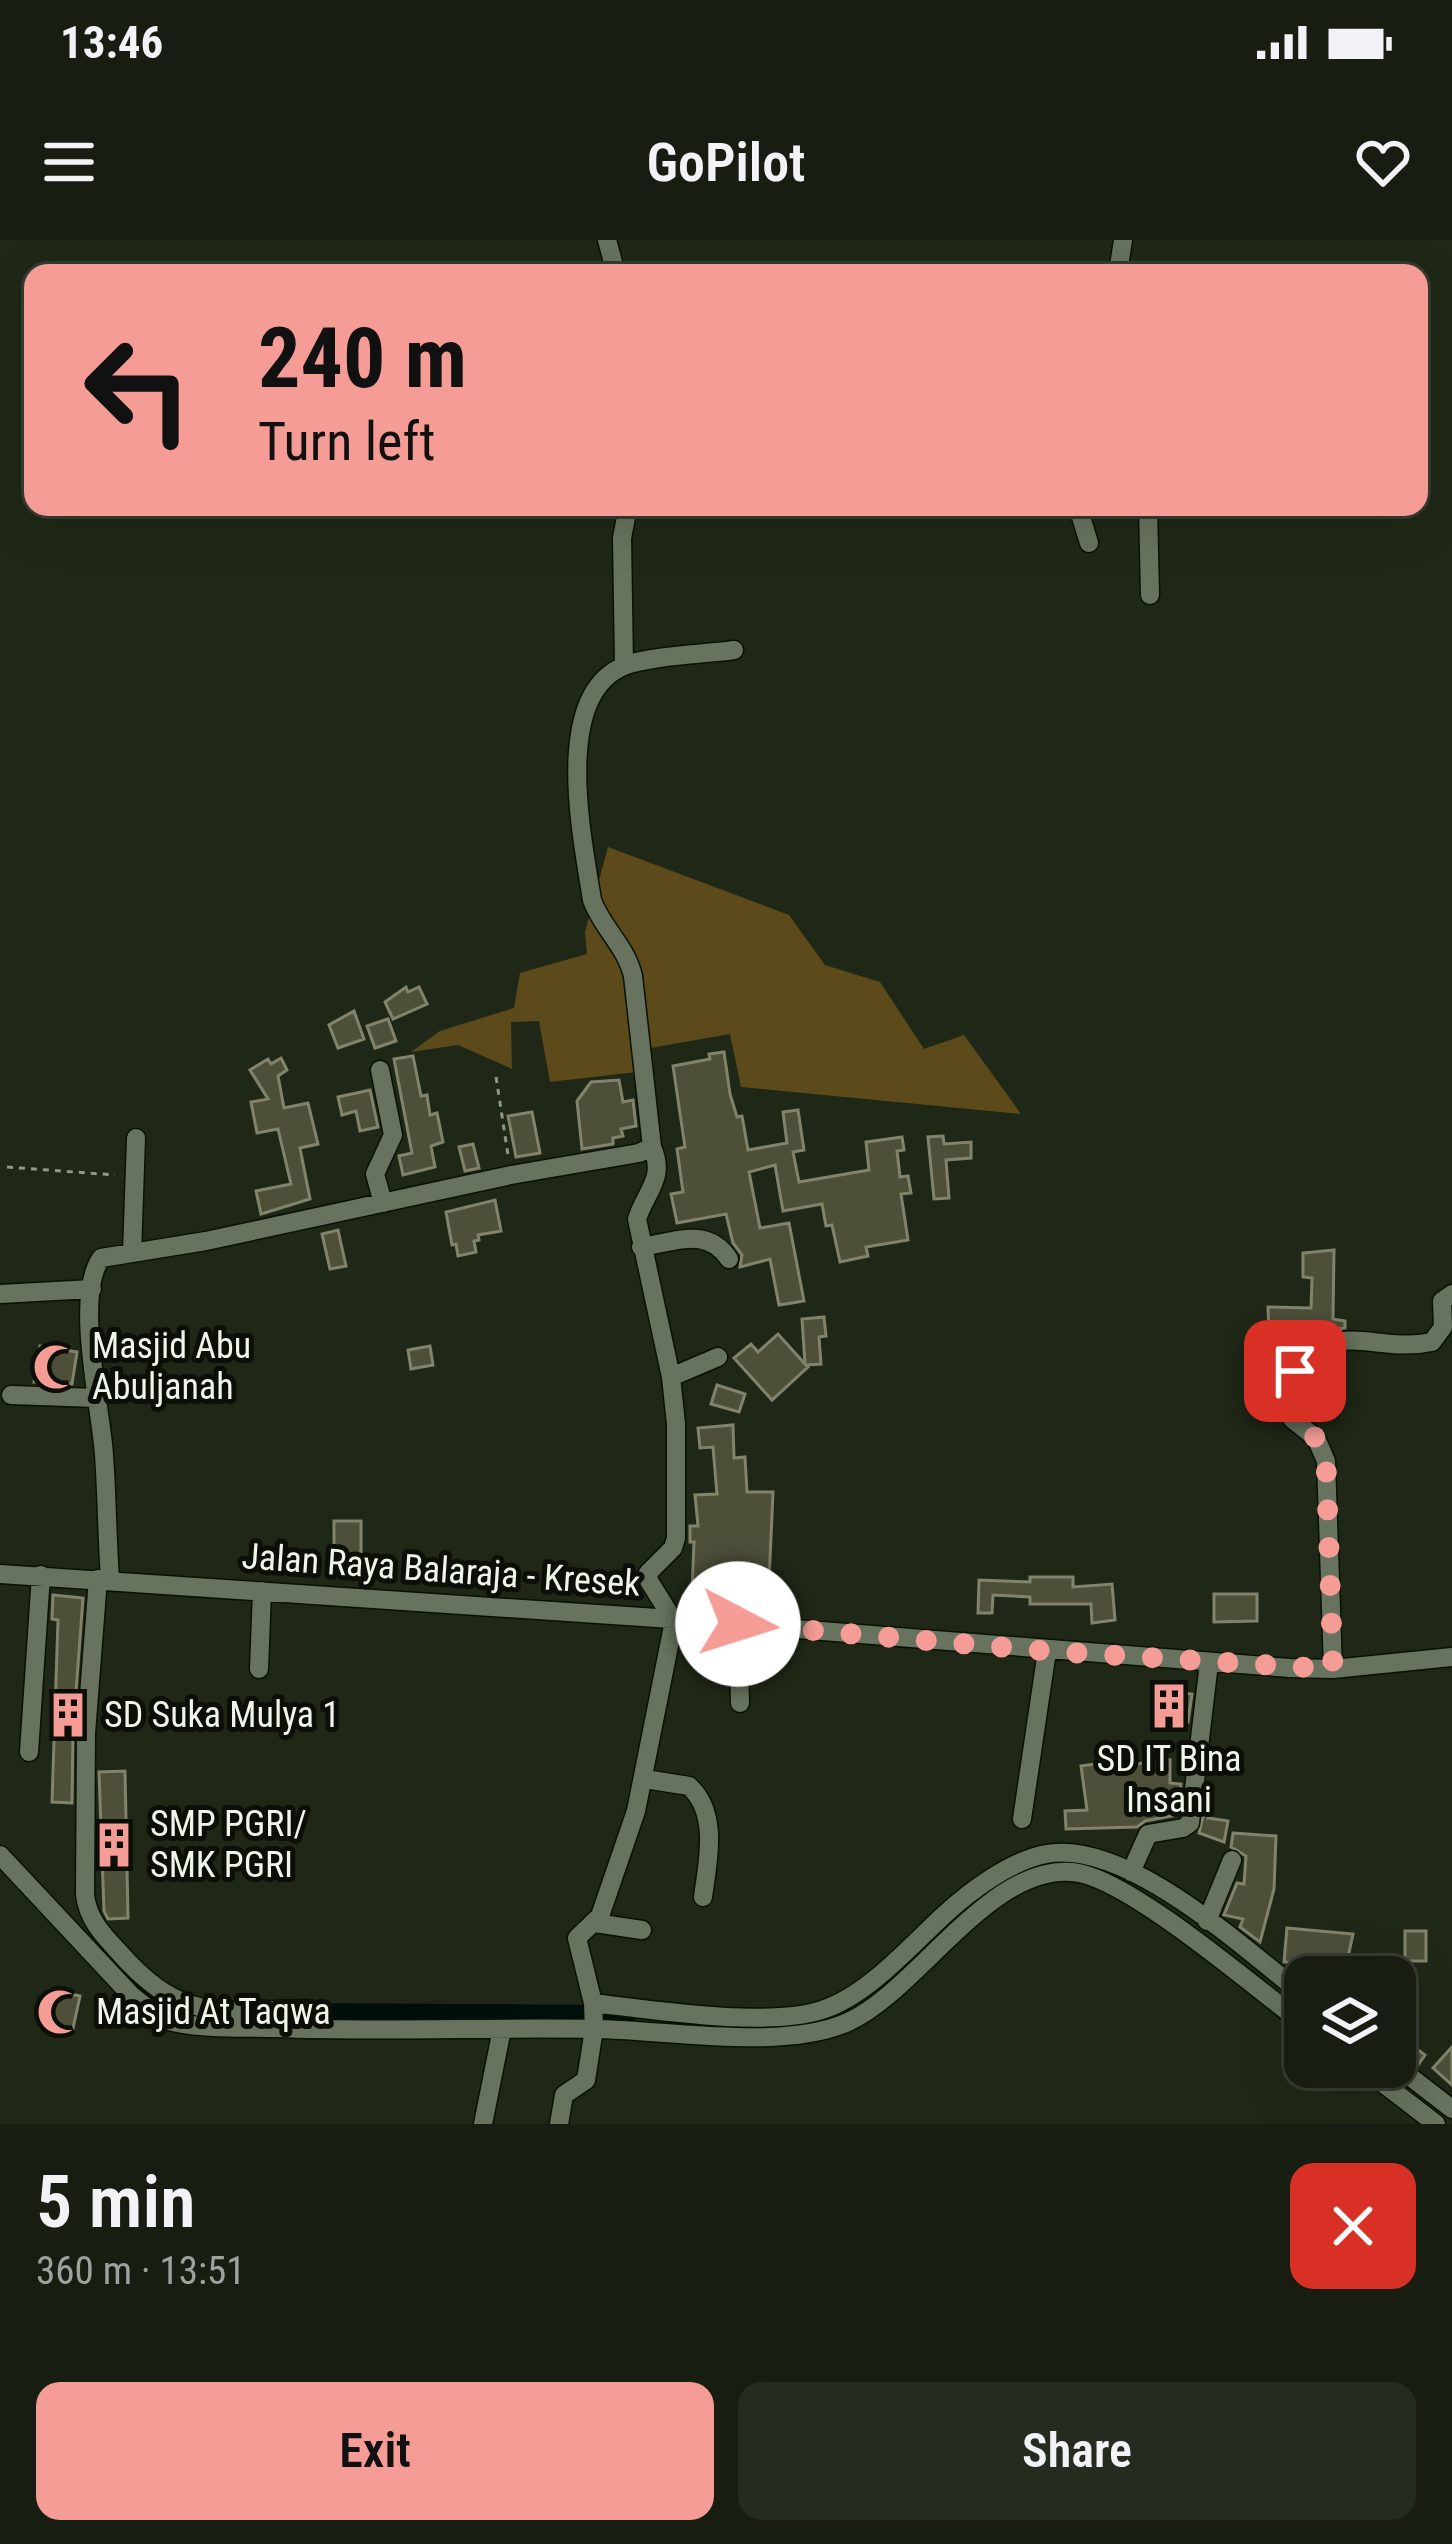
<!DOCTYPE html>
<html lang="en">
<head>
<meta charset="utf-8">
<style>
  :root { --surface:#171e11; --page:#242b1f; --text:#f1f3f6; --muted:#9ea29f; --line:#363c31; --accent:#f59c96 }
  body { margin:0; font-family:"Roboto Condensed",sans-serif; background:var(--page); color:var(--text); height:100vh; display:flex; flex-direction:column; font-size:45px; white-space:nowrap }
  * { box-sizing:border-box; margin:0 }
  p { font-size:39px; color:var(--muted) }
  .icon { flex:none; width:66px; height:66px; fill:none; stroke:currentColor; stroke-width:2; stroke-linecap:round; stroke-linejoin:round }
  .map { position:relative; height:1884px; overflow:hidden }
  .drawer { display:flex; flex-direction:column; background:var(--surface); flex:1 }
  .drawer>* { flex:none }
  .guide { position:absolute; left:24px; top:24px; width:1404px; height:252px; border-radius:24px; box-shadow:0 12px 48px #0002,0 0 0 3px var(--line); background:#f59c96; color:#111; overflow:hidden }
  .controls { position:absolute; left:1284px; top:1716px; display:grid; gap:24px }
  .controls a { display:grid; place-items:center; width:132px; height:132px; border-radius:24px; background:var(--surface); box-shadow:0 12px 48px #0002,0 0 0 3px var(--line); font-size:60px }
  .pin { position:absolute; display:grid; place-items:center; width:102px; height:102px; color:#fff; margin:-51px; border-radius:24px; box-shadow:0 6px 18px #0006 }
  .me { position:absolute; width:132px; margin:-66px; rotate:95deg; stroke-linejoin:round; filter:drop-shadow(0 0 9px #0008) }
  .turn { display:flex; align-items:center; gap:42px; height:252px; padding:0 36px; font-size:54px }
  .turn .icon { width:156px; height:156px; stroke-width:2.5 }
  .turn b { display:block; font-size:84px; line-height:102px }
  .round { display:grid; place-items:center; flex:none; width:126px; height:126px; border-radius:24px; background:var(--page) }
  .overview { display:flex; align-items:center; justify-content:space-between; height:204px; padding:0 36px }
  h1 { font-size:72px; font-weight:600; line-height:90px }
  .primary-button { display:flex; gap:24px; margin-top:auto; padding:24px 36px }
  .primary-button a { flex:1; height:138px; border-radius:24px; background:var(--accent); color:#111; font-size:48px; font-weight:600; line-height:138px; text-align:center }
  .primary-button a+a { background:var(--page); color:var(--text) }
  .status { display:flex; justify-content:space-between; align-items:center; height:84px; padding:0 60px; background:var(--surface); direction:ltr }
  .status svg { height:33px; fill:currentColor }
  header { display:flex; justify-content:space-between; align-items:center; height:156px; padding:0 36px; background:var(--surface); font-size:54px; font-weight:600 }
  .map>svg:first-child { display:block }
  .green { fill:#5c4a1b }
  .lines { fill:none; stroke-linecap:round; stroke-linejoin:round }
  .canal { stroke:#000f0a; stroke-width:18 }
  .building { fill:#4e4f39; stroke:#82836b; stroke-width:3 }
  .minor-casing { stroke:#091103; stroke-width:21 }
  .path { stroke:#8f9789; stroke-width:3; stroke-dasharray:6 6; stroke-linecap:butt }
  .minor { stroke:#67735e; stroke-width:18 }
  .route { stroke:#f59c96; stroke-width:21; stroke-dasharray:0 37.8 }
  .labels { text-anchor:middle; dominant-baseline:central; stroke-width:10; stroke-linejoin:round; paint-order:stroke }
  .poi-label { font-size:36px; fill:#eef5e9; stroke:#0b0f08; text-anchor:start }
  .street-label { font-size:36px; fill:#eef5e9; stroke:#0b0f08 }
</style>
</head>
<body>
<div class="status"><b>13:46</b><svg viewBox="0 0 49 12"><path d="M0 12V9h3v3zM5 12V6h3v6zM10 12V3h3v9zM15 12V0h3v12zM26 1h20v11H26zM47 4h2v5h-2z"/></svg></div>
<header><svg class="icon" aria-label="menu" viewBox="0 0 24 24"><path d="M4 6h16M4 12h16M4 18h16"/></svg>GoPilot<svg class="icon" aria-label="heart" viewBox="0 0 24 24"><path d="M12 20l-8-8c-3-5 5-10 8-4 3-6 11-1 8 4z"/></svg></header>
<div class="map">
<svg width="1452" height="1884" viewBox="0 0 1452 1884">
  <rect width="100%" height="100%" fill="#1f2817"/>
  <path class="green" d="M608,607L789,675L825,725L880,742L924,809L964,795L1021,874L741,847L730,794L651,808L654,830L550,842L539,781L511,782L512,829L458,805L411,812L440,791L514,768L520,733L587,714L585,692Z"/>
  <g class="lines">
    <path class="canal" d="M1013,1630L1086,1621
      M102,1711C130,1742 159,1771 202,1771
      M290,1772L628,1774"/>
  </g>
  <path class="building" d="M406,747L408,752L419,747L427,764L393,779L385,762Z
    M354,771L364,799L338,808L329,785Z
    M388,779L396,801L375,808L367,786Z
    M724,812L730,854L737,877L742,876L748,910L787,903L783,872L798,870L804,910L793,912L799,942L869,930L866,902L902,897L904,910L897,911L900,937L908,936L911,953L901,954L908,1000L866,1007L868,1016L840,1022L832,985L826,986L822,964L783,971L775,925L749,932L760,988L789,983L804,1061L779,1065L770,1019L740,1027L742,1015L733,1003L726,974L677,983L671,954L683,952L677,909L685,907L673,826L710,819L709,814Z
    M413,816L421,856L427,855L430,875L437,873L443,902L431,906L435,927L403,935L399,916L412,913L394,819Z
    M281,818L287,830L278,836L284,868L308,863L318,904L300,908L310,959L261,974L256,951L291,944L278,889L257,893L251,862L268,859L250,830L268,819L271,824Z
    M619,840L623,862L633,860L636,886L621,889L623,896L613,898V904L582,909L577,861L591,842Z
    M370,850L378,887L360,891L356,871L342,875L338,857Z
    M532,872L540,913L516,917L508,876Z
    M943,896L944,904L971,902V918L946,920L949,958L934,959L928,897Z
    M473,904L479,928L465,931L459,907Z
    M495,960L501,991L478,995L479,1000L474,1001L476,1012L458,1016L456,1004L452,1005L446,972Z
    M338,990L346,1026L330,1029L322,994Z
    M1334,1010L1333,1079L1345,1081V1088L1330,1090L1307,1101L1289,1100V1094L1269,1095L1268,1067L1311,1068L1312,1038L1303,1037V1013Z
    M824,1077L826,1096L819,1097L821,1124L806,1125L808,1127L772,1160L734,1118L751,1104L758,1112L778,1094L805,1124L802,1079Z
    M40,1106L77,1112L72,1144L34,1142Z
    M430,1106L433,1125L411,1129L408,1110Z
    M717,1145L745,1154L739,1172L711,1164Z
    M733,1185L734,1218L745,1217L747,1252H773L769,1342H760V1350L726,1348V1353L692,1352L694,1302H690V1286H698L695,1255L717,1254L713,1207L700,1208L698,1188Z
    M334,1281H361V1332H334Z
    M1030,1337H1073V1347L1112,1344L1115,1380L1092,1383L1091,1364H1030V1357L993,1355L992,1373H978L979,1340L1030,1342Z
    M1214,1354H1257V1381L1214,1382Z
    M53,1355L83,1358L73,1492L72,1563L52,1562L58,1380L52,1379Z
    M1161,1451L1192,1454L1188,1482L1158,1479Z
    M1128,1519L1127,1525L1170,1520V1543L1181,1544L1177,1575L1145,1581L1137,1587L1066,1589L1065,1571L1087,1570L1081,1526Z
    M125,1531L128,1678L108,1679L104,1671L99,1532Z
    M1205,1568H1209L1208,1578L1228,1581L1224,1602L1199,1593Z
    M1233,1593L1276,1596L1274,1649L1260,1702L1240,1687L1243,1679L1224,1675L1237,1643L1244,1644L1246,1616L1231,1607Z
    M1287,1688L1353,1694L1347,1722L1354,1725L1353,1729L1284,1722Z
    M1405,1691H1426V1721H1405Z
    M49,1750L80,1756L72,1793L41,1787Z
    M1395,1793L1425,1815L1418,1825L1395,1812Z
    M1452,1807V1845L1433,1828Z"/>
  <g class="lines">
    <g class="minor-casing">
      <path id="minor" d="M607,0L616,33
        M1118,33L1123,0
        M1078,267L1089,303
        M1148,267L1150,355
        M624,426L622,298L628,267
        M380,830L393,895L375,934L383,963
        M641,1007C675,1002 707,986 729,1019
        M132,1013L136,898
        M0,1054L92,1049
        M671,1137L718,1117
        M11,1155L96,1158
        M0,1334L657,1378L1290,1428L1333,1429L1452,1417
        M110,1338C107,1297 107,1256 104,1215C101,1168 74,1057 101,1018L206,1001L511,935L639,913L652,907
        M98,1339L86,1493L85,1655C88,1679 102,1694 118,1711C181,1783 218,1771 306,1769
        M738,1384L740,1463
        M259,1429L262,1351
        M1333,1429L1326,1221L1316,1198L1292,1179L1288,1145C1329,1071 1371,1115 1432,1102L1443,1087L1442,1061L1452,1054
        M29,1512L41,1335
        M645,1539L689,1546C719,1573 708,1621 703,1657
        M1022,1579L1047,1411
        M0,1615L131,1755C145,1766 159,1779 177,1783C209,1789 245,1787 277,1788C383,1792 490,1787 596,1789C668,1790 784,1811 848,1782C918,1751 994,1617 1079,1633C1135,1644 1254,1747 1305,1785
        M1131,1632L1148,1594L1183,1588L1190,1583L1209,1423
        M1207,1681L1232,1620
        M595,1683L642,1690
        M593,1763C653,1770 766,1788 822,1770C868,1755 909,1707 944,1675C970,1651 1010,1621 1046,1614C1127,1599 1244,1709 1305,1756
        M1395,1825L1452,1869
        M1362,1827L1436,1884
        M483,1884L502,1789
        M559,1884L564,1855L586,1840L594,1789L593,1763L577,1698L600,1676L636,1571L674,1381L649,1341L648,1333L673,1308L676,1298V1184L671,1137L637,979C646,951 666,938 652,907L633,736C626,706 602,688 592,660C583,601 551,456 624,426C648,416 706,414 734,410"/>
    </g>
    <path class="path" d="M496,837L508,915
      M7,927L115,935"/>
    <use href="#minor" class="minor"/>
  </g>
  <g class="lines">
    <path class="route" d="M738,1384L1047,1411L1333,1429L1326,1221L1316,1198L1292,1179L1288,1144L1295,1131"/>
  </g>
  <defs>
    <g id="mosque-bare" transform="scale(3.6)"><path d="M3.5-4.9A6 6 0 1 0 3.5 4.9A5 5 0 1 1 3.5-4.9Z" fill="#f59c96" stroke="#0b0f08" stroke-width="2.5" paint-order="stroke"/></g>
    <g id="building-bare" transform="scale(3.6)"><path d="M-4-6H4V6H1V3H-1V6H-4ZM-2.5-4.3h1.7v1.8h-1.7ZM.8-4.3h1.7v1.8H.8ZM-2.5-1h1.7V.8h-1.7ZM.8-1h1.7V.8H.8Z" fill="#f59c96" stroke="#0b0f08" stroke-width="2.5" paint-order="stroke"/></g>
  </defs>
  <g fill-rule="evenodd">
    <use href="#mosque-bare" x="56" y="1127"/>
    <use href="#building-bare" x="1169" y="1466"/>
    <use href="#building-bare" x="68" y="1475"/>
    <use href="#building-bare" x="114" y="1605"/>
    <use href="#mosque-bare" x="60" y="1772"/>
  </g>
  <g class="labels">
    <g class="poi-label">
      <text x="92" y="1106">Masjid Abu<tspan x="92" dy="41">Abuljanah</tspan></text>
      <text x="104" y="1475">SD Suka Mulya 1</text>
      <text x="1169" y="1519" text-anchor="middle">SD IT Bina<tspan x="1169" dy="41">Insani</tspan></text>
      <text x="150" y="1584">SMP PGRI/<tspan x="150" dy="41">SMK PGRI</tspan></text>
      <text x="96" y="1772">Masjid At Taqwa</text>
    </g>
    <g class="street-label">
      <text transform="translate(441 1330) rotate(4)">Jalan Raya Balaraja - Kresek</text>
    </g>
  </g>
</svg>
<div class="controls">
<a><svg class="icon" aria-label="layers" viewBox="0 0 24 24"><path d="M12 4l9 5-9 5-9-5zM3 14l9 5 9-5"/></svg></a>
</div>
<div class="pin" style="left:1295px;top:1131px;background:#d93025"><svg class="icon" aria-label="arrive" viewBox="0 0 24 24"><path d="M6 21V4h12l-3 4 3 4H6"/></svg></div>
<svg class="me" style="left:738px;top:1384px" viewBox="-20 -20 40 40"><circle r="19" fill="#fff"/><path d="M0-13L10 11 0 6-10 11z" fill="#f59c96"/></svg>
<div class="guide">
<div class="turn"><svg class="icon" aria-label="left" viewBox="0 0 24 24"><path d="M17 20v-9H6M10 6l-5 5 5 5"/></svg><div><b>240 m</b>Turn left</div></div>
</div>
</div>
<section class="drawer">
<div class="overview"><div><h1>5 min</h1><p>360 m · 13:51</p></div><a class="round" style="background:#d93025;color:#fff"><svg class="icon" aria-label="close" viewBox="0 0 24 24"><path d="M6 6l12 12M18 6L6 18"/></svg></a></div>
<div class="primary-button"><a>Exit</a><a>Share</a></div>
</section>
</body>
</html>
